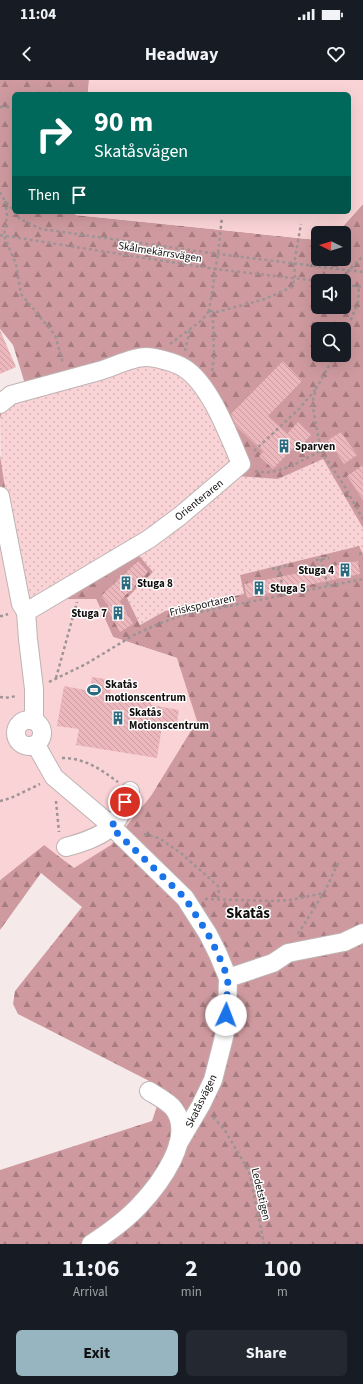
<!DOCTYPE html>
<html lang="en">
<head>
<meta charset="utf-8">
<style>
  :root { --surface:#171b24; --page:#242831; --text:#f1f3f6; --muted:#9ea1a6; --accent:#97b5c0 }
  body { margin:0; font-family:"Source Sans 3",sans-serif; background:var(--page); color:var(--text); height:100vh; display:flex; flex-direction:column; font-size:15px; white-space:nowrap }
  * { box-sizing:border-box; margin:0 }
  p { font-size:13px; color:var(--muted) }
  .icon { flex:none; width:22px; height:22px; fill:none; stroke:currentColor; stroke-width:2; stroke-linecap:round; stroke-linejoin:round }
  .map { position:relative; height:1164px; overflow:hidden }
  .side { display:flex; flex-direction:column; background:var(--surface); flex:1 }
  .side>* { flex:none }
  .guide { position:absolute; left:12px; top:12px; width:339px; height:122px; border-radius:6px; box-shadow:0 4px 16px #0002; background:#00695c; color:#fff; overflow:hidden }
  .needle { width:26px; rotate:275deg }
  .tools { position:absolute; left:311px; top:146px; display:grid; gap:8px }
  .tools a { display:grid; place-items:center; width:40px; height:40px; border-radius:6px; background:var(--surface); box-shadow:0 4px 16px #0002; font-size:20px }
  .pin { position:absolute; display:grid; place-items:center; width:34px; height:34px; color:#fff; margin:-17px; border:2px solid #fff; border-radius:50%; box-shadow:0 1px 4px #0007 }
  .me { position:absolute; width:44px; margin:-22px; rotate:2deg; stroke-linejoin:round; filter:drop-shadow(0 0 3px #0008) }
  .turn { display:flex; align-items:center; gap:14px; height:84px; padding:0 16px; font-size:18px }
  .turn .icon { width:52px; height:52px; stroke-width:2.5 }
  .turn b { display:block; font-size:28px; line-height:34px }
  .then { display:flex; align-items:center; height:38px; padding:0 16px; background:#0003; gap:8px; font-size:15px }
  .eta { display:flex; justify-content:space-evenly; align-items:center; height:68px; text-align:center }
  .eta b { font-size:24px; font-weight:700; line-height:28px }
  .cta { display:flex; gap:8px; margin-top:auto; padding:8px 16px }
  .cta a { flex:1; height:46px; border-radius:6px; background:var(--accent); color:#111; font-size:16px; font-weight:700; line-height:46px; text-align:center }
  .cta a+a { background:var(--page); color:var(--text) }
  .status { display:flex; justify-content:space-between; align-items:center; height:28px; padding:0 20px; background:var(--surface); direction:ltr }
  .status svg { height:11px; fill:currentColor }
  header { display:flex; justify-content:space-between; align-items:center; height:52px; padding:0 16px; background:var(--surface); font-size:18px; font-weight:700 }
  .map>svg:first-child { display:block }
  .grass { fill:url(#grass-dots) }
  .forest { fill:url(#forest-firs); fill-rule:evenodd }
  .park { fill:#fad3d6 }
  .building { fill:url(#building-back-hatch) }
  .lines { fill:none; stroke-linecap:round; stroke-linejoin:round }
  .minor-casing { stroke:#bfb3b4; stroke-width:20 }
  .path { stroke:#9e9495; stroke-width:2.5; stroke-dasharray:3 3; stroke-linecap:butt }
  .minor { stroke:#fff; stroke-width:18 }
  .route { stroke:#1a73e8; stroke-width:7; stroke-dasharray:0 12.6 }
  .labels { text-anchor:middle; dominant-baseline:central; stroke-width:3; stroke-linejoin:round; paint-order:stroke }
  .street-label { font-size:11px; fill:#130f0f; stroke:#fff }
  .poi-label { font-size:11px; font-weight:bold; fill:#130f0f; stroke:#fff; text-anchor:start }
  .district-label { font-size:15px; font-weight:bold; fill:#130f0f; stroke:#fff }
</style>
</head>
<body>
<div class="status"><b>11:04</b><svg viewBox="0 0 49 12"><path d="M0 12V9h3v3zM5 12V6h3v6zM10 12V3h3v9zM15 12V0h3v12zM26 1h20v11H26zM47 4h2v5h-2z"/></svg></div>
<header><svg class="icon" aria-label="back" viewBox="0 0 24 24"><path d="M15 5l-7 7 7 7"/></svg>Headway<svg class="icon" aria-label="heart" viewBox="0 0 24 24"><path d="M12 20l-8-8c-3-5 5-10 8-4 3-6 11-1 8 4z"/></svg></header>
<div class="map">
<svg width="363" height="1164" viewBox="0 0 363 1164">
  <defs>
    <pattern id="grass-dots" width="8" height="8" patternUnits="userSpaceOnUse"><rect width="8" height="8" fill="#fad3d6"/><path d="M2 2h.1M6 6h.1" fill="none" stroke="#d5b4b6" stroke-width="1.8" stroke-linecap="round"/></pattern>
    <pattern id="forest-firs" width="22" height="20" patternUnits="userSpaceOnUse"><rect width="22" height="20" fill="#ce9a9f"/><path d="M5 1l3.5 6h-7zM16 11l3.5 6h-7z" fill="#a67c80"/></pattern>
    <pattern id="building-back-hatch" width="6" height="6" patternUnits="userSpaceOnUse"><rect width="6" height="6" fill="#edb8bd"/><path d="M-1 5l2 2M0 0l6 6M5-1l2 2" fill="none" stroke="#ca9da1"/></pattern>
  </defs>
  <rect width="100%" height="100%" fill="#f6e9ea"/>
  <path class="grass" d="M158,284L183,296L197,312L218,349L229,378L228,385L175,436L33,518L28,519L9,434L1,386L0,339L3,329L7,325L115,290Z
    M323,379L363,448V474L358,466L240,495L244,514L165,531L140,545L127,518L153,492L136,472L235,396L278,399Z"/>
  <path class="forest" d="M0,0H89L88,14H14V132H76V135L318,160V179H344V153H337L363,124V448L323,379L278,399L235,396L136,472L153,492L127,518L140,545L165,531L244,514L240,495L359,466L363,474V1164H0V1090L152,1041L163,1008L18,934L13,924L15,911L82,827L41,793L0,850V800L44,765L177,578L113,557L96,519L16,520L0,442V375L9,434L28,519C35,518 38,512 49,511L137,463L228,385L229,378L218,349L197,312L183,296L166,286L139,285L11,322L3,329L0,339V311L25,304L13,265L0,249ZM318,201H344V227H318ZM318,249H344V275H318Z"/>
  <path class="park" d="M89,0H363V124L337,153H318V160L75,135L76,132H349V14H88Z
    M0,442L16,520L96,519L113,557L177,578L197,641L151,716L111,765L74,788L44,765L0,800Z"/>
  <path class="building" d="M0,250L16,287L0,294Z
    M283,281L302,301L268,336L287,354L298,342L311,355L297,370L294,367L273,389L259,376L263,372L236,346L231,334Z
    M341,352L357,375L344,384L328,360Z
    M363,385V420L347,396Z
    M138,481L148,492L120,521L133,544L120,552L107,528L109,526L101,516Z
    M358,481L360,494L247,518L244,504Z
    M92,597L112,600L110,615L151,621V625L179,630L176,648L162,646L157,678L76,665L79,649L57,646L64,606L90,611Z"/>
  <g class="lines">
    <g class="minor-casing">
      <path id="minor" d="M0,324L11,315C40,307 70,299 99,291C113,287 132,277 146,277C155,277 177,283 184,288C210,304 229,356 241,384L180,436L149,459L26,532
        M0,416L21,524L26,532L28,559L34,609V641
        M16 653a13 13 0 1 1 26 0a13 13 0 1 1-26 0Z
        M36,665L54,697L107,742L185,818L208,854L218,874L228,898L227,935L224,957L213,1000L201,1025L178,1064
        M66,767C81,763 98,758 111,747C121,738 125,723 130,711
        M228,898L273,883L288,873L344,862L363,853
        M91,1164C108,1153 125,1141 139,1126C159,1105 195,1058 174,1029C169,1022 157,1016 149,1011"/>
    </g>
    <path class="path" d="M0,27H14
      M0,112L5,121L14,131
      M5,121L7,135L4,156L16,184L21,214L55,255L63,283
      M14,132L20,139L41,149L218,174L363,192
      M0,155L215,189L318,201
      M346,205L348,191L363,176
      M346,205L363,207
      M210,231L217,232L265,219L292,207L295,198L294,184L301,144
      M344,257L358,222L359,206
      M170,264L202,240L209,231
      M185,271L190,249
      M335,275L316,309L312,323L321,371L345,407L363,439
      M212,291L214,277L213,240L209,231L218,174L222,137
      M254,371L298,330L316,309
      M255,391C278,397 301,380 321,371
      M359,474L363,473
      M321,479L328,506
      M316,480L329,478
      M278,488L285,515
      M272,489L289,485
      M0,536H3L8,534
      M56,598L77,522
      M49,602L86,584L134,555L158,544L180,536L363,499
      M0,617L5,618L17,616
      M62,678C85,678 100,689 118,702
      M0,721L11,718L40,704
      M56,721L59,752
      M144,754L159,758L182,774L219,807L218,819
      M205,819L273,821L291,820L324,813L339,781
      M298,854L323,814
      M213,1037L224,1049L249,1091L264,1164"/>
    <use href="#minor" class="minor"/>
  </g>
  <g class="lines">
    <path class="route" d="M125,722L121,733L111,747L185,818L208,854L218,874L228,898L226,935"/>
  </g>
  <defs>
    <g id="building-bare" transform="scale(1.08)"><path d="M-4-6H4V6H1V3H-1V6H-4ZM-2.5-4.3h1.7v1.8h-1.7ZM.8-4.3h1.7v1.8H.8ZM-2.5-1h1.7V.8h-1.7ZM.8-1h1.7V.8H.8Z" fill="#2a697e" stroke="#fff" stroke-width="2.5" paint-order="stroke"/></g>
    <g id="stadium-bare" transform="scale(1.08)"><path d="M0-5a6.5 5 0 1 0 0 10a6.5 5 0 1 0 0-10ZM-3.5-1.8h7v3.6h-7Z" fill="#2a697e" stroke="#fff" stroke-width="2.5" paint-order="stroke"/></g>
  </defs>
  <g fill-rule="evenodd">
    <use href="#building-bare" x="284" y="366"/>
    <use href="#building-bare" x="345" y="490"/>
    <use href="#building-bare" x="126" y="503"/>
    <use href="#building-bare" x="259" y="508"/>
    <use href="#building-bare" x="118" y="533"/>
    <use href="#stadium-bare" x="94" y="610"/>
    <use href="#building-bare" x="118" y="638"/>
  </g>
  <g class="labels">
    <g class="street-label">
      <text transform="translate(160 172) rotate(9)">Skålmekärrsvägen</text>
      <text transform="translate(199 420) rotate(-39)">Orienteraren</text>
      <text transform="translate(202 525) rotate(-13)">Frisksportaren</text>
      <text transform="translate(201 1021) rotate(-64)">Skatåsvägen</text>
      <text transform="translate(261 1114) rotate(77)">Ledetstigen</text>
    </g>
    <g class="poi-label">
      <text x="295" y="366">Sparven</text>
      <text x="334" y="490" text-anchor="end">Stuga 4</text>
      <text x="137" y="503">Stuga 8</text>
      <text x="270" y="508">Stuga 5</text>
      <text x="107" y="533" text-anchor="end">Stuga 7</text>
      <text x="105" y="604">Skatås<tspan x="105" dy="13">motionscentrum</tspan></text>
      <text x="129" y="632">Skatås<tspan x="129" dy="13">Motionscentrum</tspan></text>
    </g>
    <g class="district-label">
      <text x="248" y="833">Skatås</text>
    </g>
  </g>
</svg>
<div class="tools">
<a><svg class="needle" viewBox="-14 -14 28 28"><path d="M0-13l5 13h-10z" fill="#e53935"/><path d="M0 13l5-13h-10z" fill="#9ea1a6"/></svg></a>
<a><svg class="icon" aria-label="sound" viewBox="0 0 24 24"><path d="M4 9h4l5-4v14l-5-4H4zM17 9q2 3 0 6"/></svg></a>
<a><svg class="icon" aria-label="search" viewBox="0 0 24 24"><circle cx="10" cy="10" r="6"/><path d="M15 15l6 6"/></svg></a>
</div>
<div class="pin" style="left:125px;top:722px;background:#d93025"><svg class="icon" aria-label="arrive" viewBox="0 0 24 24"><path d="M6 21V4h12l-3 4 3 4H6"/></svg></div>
<svg class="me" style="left:226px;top:935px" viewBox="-20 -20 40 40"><circle r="19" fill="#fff"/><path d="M0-13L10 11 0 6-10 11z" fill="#1a73e8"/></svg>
<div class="guide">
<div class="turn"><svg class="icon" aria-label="right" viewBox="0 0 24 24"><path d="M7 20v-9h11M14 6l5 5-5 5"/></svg><div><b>90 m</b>Skatåsvägen</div></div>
<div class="then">Then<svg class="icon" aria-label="arrive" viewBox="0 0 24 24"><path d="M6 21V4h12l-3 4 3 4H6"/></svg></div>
</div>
</div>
<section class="side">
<div class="eta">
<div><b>11:06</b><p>Arrival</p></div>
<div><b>2</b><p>min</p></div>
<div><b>100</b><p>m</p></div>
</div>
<div class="cta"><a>Exit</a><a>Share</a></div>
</section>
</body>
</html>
